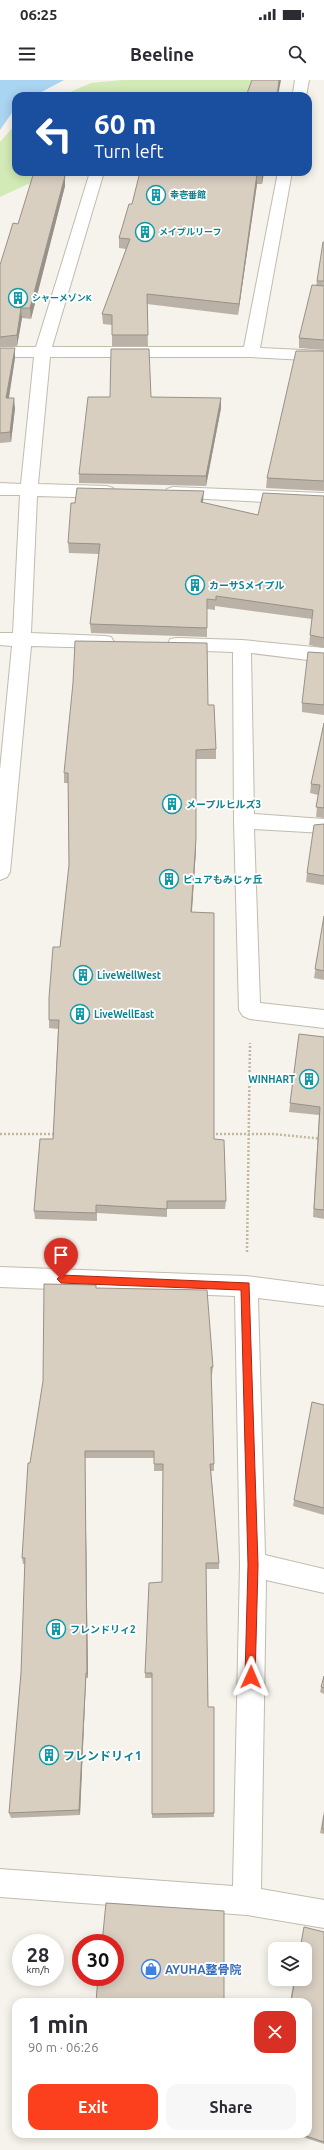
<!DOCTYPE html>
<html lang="en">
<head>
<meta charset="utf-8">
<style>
  :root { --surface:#fff; --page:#f7f7f7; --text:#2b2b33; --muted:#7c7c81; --accent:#fc3f1d }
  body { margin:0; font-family:Ubuntu,"Noto Sans JP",sans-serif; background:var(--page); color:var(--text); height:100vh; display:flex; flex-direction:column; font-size:15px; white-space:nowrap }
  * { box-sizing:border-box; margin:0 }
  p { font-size:13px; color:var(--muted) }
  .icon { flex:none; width:22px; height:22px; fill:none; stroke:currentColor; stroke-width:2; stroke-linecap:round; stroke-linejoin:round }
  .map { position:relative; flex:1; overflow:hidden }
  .side { position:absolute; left:12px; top:1918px; width:300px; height:140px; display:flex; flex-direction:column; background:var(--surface); border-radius:12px; box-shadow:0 2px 10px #0003 }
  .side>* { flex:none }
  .hud { position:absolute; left:12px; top:12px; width:300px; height:84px; border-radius:12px; box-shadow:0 2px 10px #0003; background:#1a4fa0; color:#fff; overflow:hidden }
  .fabs { position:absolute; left:268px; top:1862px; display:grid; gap:8px }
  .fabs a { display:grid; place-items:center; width:44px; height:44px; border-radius:8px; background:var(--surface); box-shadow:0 2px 10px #0003; font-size:20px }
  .speed { position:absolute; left:12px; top:1854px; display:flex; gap:8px; font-size:20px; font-weight:700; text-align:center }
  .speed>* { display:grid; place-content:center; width:52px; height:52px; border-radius:50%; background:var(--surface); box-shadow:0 2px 10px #0003; line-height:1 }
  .speed small { font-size:10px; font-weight:400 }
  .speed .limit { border:6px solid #d22; background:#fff; color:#111 }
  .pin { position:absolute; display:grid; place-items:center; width:34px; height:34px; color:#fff; margin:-41px -17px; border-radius:50% 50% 50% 0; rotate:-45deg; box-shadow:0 0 4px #0007 }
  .pin .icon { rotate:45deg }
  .me { position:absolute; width:44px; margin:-22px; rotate:1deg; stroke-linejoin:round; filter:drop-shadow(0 0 3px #0008) }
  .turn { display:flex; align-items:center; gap:14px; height:84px; padding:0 16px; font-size:18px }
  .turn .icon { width:52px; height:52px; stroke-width:2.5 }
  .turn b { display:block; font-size:28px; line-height:34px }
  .round { display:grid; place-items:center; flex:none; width:42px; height:42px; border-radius:12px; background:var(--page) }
  .headline { display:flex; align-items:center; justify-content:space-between; height:68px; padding:0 16px }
  h1 { font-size:24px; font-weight:700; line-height:30px }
  .action { display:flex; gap:8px; margin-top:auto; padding:8px 16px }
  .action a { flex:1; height:46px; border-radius:12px; background:var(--accent); color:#fff; font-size:16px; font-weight:700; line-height:46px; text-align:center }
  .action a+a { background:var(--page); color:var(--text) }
  .status { display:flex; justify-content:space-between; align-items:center; height:28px; padding:0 20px; background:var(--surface); direction:ltr }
  .status svg { height:11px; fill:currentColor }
  header { display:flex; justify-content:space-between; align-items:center; height:52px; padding:0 16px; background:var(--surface); font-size:18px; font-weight:700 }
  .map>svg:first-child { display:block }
  .green { fill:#d2eab5 }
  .water { fill:#a9d4f2 }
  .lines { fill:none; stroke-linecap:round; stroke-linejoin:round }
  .minor-casing { stroke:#c2bbae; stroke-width:2 }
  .path { stroke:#c4b79f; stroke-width:2.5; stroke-dasharray:2 2; stroke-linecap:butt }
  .minor { fill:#fff; fill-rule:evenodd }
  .wall { fill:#bab2a6 }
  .shaded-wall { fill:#979187 }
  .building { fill:#d8cfc1; stroke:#979187 }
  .route { fill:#fc3f1d; stroke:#a42913 }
  .labels { text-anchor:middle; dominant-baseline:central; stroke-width:3.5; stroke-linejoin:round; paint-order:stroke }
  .far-culture-label { font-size:9px; font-weight:bold; fill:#0d838f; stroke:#fff; text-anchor:start }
  .culture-label { font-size:10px; font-weight:bold; fill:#0d838f; stroke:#fff; text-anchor:start }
  .near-culture-label { font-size:12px; font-weight:bold; fill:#0d838f; stroke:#fff; text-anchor:start }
  .near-shop-label { font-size:12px; font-weight:bold; fill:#366cbe; stroke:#fff; text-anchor:start }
</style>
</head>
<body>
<div class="status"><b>06:25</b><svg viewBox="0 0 49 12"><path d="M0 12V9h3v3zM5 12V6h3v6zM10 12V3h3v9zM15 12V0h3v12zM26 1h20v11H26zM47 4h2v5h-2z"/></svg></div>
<header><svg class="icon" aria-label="menu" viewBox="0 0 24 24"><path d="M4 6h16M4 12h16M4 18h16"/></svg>Beeline<svg class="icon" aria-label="search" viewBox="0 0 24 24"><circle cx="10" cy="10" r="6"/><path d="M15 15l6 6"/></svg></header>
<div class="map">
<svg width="324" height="2070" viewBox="0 0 324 2070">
  <rect width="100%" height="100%" fill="#f6f3ec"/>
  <path class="green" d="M123,0H254L256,16H61L91,3Z
    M16,44V92H54L0,117V62Z"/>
  <path class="water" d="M0,0H64L34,16H16V27L0,50Z"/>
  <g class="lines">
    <g class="minor-casing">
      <path id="minor" d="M295,0H309L306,16H290L293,13Z
        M90,92H104L52,267H244L278,92H292L260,268L324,271V281L251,277H50L38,404L107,406L113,408L116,412L113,416L107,418L37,416L31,553L105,556L111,557L114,562L111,567L105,568L31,566L10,792L7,797L0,800V690L12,566L0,565V553H13L20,415H0V403L21,404L34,277H0V267H36Z
        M173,407L324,413V425L167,417L164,413L167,409Z
        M177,558L242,560L324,568V582L251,573L254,734L324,739V753L254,749L260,923L324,930V948L250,939L243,936L239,930L234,741L233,572L177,570L170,569L168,564L170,559Z
        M0,1187L246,1196L324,1206V1226L258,1218L265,1475L324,1489V1513L266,1500L261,1809L324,1820V1848L247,1835L0,1817V1789L233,1806L240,1485L235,1216L0,1207Z"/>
    </g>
    <path class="path" d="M0,1054H55
      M212,1054H273L324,1059
      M247,1172L250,963"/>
    <use href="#minor" class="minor"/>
  </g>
  <path class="wall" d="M140,92H264L262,104H257L238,235L147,224L148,266H112V245L103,244L102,234L126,169L119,168V158L132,124Z
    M65,96V106L31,239L22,238L17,266L0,267V185L18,144Z
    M324,162V270L299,268V258L316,206Z
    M0,268L15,278L9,318L15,328L11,362L0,363Z
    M324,271V411L266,408L267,398Z
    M151,317L221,328L206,406L79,403V394Z
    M324,416V568L309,565L312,539L215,526V530L207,529V557L91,553L90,544L99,474L69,473L68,463L203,421V423L258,435Z
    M324,573V635L302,632V623Z
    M208,625L216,669V679H196V769L192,832L214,1059L226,1121L225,1129H167V1137L97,1133V1141L35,1139L34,1131L53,1059L58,949L49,948V940L60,867L69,785L68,703H64V693Z
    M324,643V738L316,737L318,715L310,713L311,704Z
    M324,744V805L306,802L307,793Z
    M324,836V900L314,898Z
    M299,954L324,957V1139L313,1137L319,1035L289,1032Z
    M96,1208L213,1287L212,1295H211L214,1384V1391H211L219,1483V1489H206L208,1627L214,1733V1737L152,1738V1598H145V1593L162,1502L163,1391H154V1378H85L88,1598H86L80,1735L11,1738L9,1733L21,1593L25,1484H23L22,1478L30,1383Z
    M312,1322L324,1325V1435L293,1426Z
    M324,1596V1614L320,1612Z
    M324,1731V1754L320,1753Z
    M304,1847L324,1852V2064L293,2054H308V1922H290L294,1899H305V1869H300Z"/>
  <path class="shaded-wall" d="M279,0H281L278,16H277Z
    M263,92H264L262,104V94Z
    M257,94V104L238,235L239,224Z
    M65,96V106L31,239L30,228Z
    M21,228L22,238L17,266V255Z
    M15,268V278L7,328L6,318Z
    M14,318L15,328L11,362L10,352Z
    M221,318V328L206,406V396Z
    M204,411L203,421L201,432V422Z
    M196,759V769L191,842V832Z
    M85,1371V1378L88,1598L87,1593Z
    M86,1593V1598L80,1735L79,1730Z"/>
  <path class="building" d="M252,0H279L277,16H246Z
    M34,92H50L65,96L30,228H21L17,255L0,257V185L13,143L18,144Z
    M140,92H263L262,94H257L239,224L147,214L148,255H112V235L102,234L130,159L119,158L129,124H132Z
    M323,162H324V201H317Z
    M312,205L324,206V260L299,258Z
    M0,268H15L6,318H14L10,352L0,353Z
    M111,269H149L151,317L221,318L206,396L79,394L88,317H110Z
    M296,271H324V401L267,398Z
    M77,408L204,411L201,422L258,435L263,413L324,416V558L310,555L313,530L216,516V520L207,519V548L90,544L100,464L68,463L71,423H75Z
    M75,561L207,563L208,625H214L216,669L196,670V759L191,832L214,833V1059L224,1060L226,1121H167V1129L96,1125V1133L34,1131L40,1059H53L59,940H49V918L53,867H60L69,785L68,693H64L73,603Z
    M308,572L324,573V625L302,623Z
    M324,643V728L316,727L320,705L311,704Z
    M324,744V796L307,793L314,745Z
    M324,836V891L315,889Z
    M299,954L324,957V1130L314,1129L320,1027L290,1023Z
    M44,1204L96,1205V1208L207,1210L213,1287H211L214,1384H210L219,1483H206L208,1627H214V1733L152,1734V1593H145L149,1503L162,1502L163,1384H154V1371H85L87,1593H86L79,1730L9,1733L21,1593L25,1478H22L28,1383H30L43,1301Z
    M312,1322L324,1325V1428L294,1420Z
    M324,1596V1608L321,1607Z
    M324,1735V1749H322Z
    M106,1823L224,1831V1922H96L98,1897H115V1863H102Z
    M304,1847L324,1852V2062L300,2054H308V1922H291L295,1899H305V1869H300Z"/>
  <path class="route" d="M61,1195L249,1203L258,1485L255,1601L251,1602L247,1601L245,1597L248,1485L241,1210L61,1203L57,1199Z"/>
  <defs>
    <g id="building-ring" transform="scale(1)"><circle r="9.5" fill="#fff" stroke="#0f9aa8" stroke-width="1.5"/><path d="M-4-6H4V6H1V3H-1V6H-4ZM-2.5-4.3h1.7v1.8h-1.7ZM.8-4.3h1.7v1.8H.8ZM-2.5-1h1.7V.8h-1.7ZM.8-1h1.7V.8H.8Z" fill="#0f9aa8"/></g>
    <g id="shop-ring" transform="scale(1)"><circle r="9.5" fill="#fff" stroke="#3f7fe0" stroke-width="1.5"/><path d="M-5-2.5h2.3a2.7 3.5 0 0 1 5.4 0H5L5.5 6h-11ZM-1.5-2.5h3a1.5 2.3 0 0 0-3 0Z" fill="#3f7fe0"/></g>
  </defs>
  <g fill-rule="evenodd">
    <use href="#building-ring" x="156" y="115"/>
    <use href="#building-ring" x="145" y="152"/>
    <use href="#building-ring" x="18" y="218"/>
    <use href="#building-ring" x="195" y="505"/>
    <use href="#building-ring" x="172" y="724"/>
    <use href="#building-ring" x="169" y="799"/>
    <use href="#building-ring" x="83" y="895"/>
    <use href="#building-ring" x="80" y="934"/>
    <use href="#building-ring" x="309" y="999"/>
    <use href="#building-ring" x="56" y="1549"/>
    <use href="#building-ring" x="49" y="1675"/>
    <use href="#shop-ring" x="151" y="1889"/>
  </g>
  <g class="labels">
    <g class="far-culture-label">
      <text x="170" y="115">幸壱番館</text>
      <text x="159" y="152">メイプルリーフ</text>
      <text x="32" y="218">シャーメゾンK</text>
    </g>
    <g class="culture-label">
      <text x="209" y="505">カーサSメイプル</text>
      <text x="186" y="724">メープルヒルズ3</text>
      <text x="183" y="799">ピュアもみじヶ丘</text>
      <text x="97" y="895">LiveWellWest</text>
      <text x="94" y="934">LiveWellEast</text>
      <text x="295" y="999" text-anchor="end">WINHART</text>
      <text x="70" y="1549">フレンドリィ2</text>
    </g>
    <g class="near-culture-label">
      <text x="63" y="1675">フレンドリィ1</text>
    </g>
    <g class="near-shop-label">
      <text x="165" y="1889">AYUHA整骨院</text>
    </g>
  </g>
</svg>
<div class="fabs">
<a><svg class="icon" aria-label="layers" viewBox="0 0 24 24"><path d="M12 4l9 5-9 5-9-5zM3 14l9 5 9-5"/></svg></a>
</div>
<div class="speed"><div>28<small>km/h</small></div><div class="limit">30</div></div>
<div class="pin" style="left:61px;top:1199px;background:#d93025"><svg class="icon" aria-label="arrive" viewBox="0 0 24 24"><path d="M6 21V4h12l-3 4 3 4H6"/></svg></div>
<svg class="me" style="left:251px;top:1597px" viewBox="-20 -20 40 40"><path d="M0-17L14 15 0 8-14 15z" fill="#fc3f1d" stroke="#fff" stroke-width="4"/></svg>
<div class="hud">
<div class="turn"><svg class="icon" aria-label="left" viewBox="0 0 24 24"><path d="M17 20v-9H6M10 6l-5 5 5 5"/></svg><div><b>60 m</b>Turn left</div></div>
</div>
<section class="side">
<div class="headline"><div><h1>1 min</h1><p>90 m · 06:26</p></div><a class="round" style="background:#d93025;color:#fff"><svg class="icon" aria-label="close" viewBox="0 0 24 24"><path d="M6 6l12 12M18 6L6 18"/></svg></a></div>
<div class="action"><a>Exit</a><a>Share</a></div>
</section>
</div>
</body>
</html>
